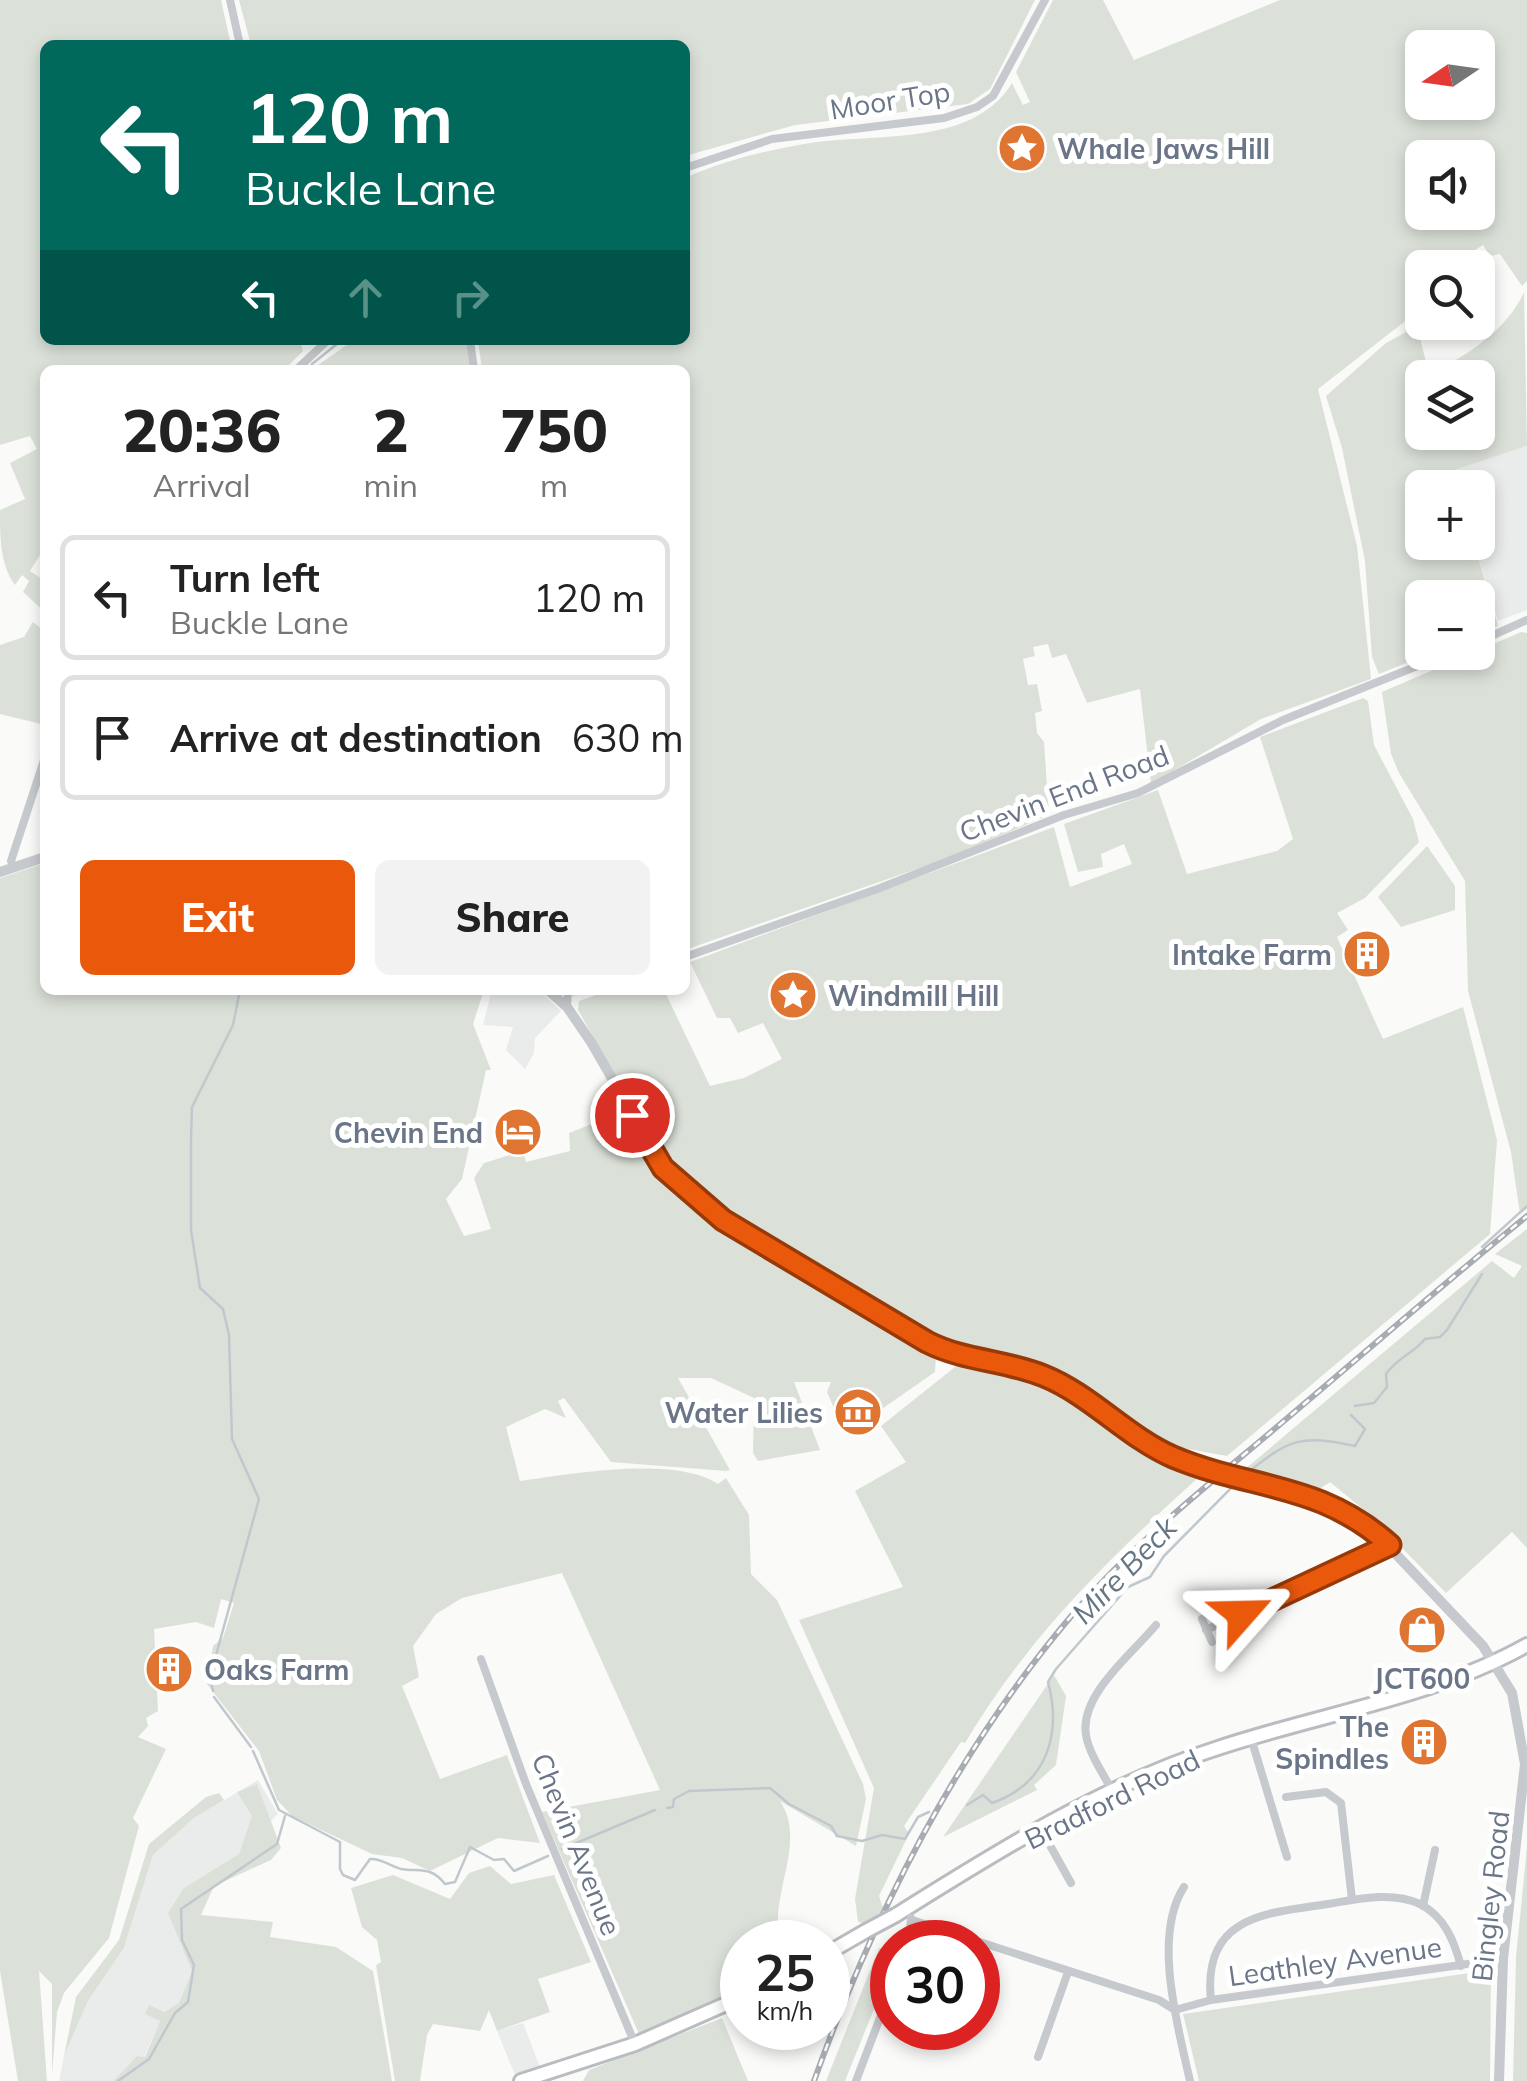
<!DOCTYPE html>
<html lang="en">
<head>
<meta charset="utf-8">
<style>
  :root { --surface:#fff; --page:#f2f2f2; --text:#222; --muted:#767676; --line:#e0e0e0; --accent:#ea580c }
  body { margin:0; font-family:Mulish,sans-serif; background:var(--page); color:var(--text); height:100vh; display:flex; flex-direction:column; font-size:38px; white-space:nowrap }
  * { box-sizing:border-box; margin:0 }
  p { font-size:32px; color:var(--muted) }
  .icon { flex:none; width:55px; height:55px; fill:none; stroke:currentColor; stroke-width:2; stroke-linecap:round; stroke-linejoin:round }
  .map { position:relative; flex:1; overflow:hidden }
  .side { position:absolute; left:40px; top:365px; width:650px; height:630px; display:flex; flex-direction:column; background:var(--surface); border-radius:15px; box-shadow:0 5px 15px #0003 }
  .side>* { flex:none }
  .hud { position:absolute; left:40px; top:40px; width:650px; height:305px; border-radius:15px; box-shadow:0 5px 15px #0003; background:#00695c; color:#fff; overflow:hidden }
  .needle { width:65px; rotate:257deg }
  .fabs { position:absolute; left:1405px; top:30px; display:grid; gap:20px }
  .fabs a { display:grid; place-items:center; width:90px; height:90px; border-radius:15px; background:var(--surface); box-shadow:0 5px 15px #0003; font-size:50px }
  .speed { position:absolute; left:720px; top:1920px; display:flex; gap:20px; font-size:50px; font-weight:700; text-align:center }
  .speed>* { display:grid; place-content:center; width:130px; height:130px; border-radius:50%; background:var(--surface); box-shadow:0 5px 15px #0003; line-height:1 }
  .speed small { font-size:25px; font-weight:400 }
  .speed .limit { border:15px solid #d22; background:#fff; color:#111 }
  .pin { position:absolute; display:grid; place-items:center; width:85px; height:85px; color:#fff; margin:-42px; border:5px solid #fff; border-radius:50%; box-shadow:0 2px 10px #0007 }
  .me { position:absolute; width:110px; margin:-55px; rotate:65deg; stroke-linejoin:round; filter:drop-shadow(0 0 8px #0008) }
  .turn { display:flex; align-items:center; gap:35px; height:210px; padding:0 40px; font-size:45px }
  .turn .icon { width:130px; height:130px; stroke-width:2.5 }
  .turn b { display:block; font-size:70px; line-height:85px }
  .lanes { display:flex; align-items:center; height:95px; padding:0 40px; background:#0003; justify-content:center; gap:50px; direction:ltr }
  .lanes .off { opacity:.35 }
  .eta { display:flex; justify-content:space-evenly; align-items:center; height:170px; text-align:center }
  .eta b { font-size:60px; font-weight:800; line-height:70px }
  .cta { display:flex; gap:20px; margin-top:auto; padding:20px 40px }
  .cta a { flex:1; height:115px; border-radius:15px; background:var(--accent); color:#fff; font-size:40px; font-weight:800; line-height:115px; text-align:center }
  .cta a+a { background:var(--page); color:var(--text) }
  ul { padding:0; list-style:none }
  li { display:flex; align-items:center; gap:30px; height:125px; margin:0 20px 15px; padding:0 20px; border:5px solid var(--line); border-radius:15px }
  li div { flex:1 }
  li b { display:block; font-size:38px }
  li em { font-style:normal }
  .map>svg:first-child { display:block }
  .built { fill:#eaeceb }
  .green { fill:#dbe1d9; fill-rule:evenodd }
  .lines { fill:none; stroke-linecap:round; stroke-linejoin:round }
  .stream { stroke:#c0c8ce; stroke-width:2.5 }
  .primary-casing { stroke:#b9bcc1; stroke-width:18 }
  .minor { stroke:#c6c9cd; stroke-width:8 }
  .tertiary { stroke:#c6c9cd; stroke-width:10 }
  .primary { stroke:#fff; stroke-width:12 }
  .rail-casing { stroke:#a7abb2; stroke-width:6 }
  .rail { stroke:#fff; stroke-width:2.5; stroke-dasharray:8; stroke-linecap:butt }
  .primary-bridge-casing { stroke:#b9bcc1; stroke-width:18; stroke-linecap:butt }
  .tertiary-bridge { stroke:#c6c9cd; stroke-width:10 }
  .primary-bridge { stroke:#fff; stroke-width:12 }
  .route-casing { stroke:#983908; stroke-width:25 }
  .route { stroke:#ea580c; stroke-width:18 }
  .labels { text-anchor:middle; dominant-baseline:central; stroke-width:10; stroke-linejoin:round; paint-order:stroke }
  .street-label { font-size:28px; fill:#6a7688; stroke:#fff }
  .poi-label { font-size:28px; font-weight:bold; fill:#6a7688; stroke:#fff; text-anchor:end }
  .water-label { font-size:30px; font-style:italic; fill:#667783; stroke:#fff }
</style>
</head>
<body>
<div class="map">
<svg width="1527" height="2081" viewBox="0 0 1527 2081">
  <rect width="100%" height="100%" fill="#fafaf8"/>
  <path class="built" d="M1527,446V610L1498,621L1474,543L1478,542V488L1457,487L1452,471Z
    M492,990H539L561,1011L535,1038L534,1053L525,1069L506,1050L513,1027L483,1025Z
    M258,1780L278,1814L264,1828L254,1848L184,1888L192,1971L179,2004L164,2012L149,2006L160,2021L144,2057L137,2056L113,2081H59L64,2056L88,2001L124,1948L153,1855L194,1818Z
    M523,2023L540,2067L515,2075L497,2031Z"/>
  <path class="green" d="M0,0H221L231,45H45V340H300L303,351L284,370H45V547L30,571L45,581V612L23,592L29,581L22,575L15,585C0,564 0,538 0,510L25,499L10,463L37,449L30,436L0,445Z
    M239,0H1035L990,89L968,104L795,125L685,156V45H251Z
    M1053,0H1103L1134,60L1280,0H1527V281L1522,286L1500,254L1490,256L1483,245L1472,252L1482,269L1478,276V268H1422V308L1318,389L1357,546L1371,679L1261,719L1151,784L1140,689L1087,703L1066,654L1052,658L1048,644L1033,647L1035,656L1023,659L1028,685L1037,684L1042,711L1035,713L1037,733L1044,742L1049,815L948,858L685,950V370H482L478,340H685V178C723,161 764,151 804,144C871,132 972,149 1012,83L1023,105L1030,102L1016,72ZM1422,48H1478V102H1422ZM1422,158H1478V212H1422Z
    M1524,292L1527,446L1452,471L1457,487L1422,488V542L1474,543L1498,626L1482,632L1478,629V598H1422V652L1431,653L1379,674L1372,657L1365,561L1342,448L1326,396L1386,343L1417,326L1429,374C1467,356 1507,330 1524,292ZM1422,378H1478V432H1422Z
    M354,340H466L470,370H311Z
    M33,622L45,632V725L0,714V645L24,637Z
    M1521,632L1527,633V1209L1520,1214L1511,1152L1468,991L1465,881L1399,773L1391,754L1382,692Z
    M1363,698L1368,701L1374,745L1413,819L1419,842L1365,898L1337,913L1348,930L1337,937L1383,1039L1463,1007L1497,1140L1490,1234L1227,1456L1161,1444L1056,1377L955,1350L872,1298L727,1219L659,1153L578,1010L579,1001L610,990H664L710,1086L744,1078L782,1059L763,1023L738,1033L730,1018H717L690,962L1054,827L1070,887L1132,864L1124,844L1101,854L1103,867L1078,872L1064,824L1158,790L1187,874L1277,851L1293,839L1260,737Z
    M1427,846L1455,886V910L1401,927L1378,897Z
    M45,863V990H484L473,1024L491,1070H486L462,1179L446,1199L464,1236L491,1229L474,1178L484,1163L523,1151L526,1162L570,1151L569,1133L622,1112L662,1175L718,1225L936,1355L935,1372L876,1413H870L868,1405L866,1413L839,1420L827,1392L831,1382H794L820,1450L758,1461L753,1453L754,1398L711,1378H678L730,1470L726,1471L611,1462L564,1398L558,1401L566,1418L545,1409L506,1427L520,1481C569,1474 676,1455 718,1484L726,1478L749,1515L751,1574L777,1600L863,1784L866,1799L856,1846L780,1801C808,1843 768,1895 780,1942H742V1987L639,2034L542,1812L660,1790L562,1573L462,1598L436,1614L413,1646L419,1677L402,1686L440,1779L507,1755L540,1843L498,1838L430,1871L402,1858L372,1854L292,1816L277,1800L259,1751L207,1684L213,1646L223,1638L234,1603L221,1599L214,1628L196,1622L154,1629L158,1711L146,1718L148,1726L138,1737L166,1749L133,1818L139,1826L109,1938L64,1993L57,2012L52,2074V1984L39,1971L47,2081H18L0,1971V878Z
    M1527,1229V1548L1512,1532L1446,1593L1369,1514L1330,1482L1315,1492L1244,1470L1492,1261L1514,1278L1522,1266L1495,1254Z
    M960,1363L1043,1383L1198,1478C1106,1561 1029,1636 965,1743L961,1742L904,1826L909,1834L879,1896L884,1911L863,1923L858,1922L855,1899L874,1788L799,1620L903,1587L855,1491L906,1462L881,1426Z
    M1054,1675L1066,1696L1056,1765L1034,1785L1037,1790L943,1837Z
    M257,1784L281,1848L271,1860L214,1886L201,1915L273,1922L270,1937L336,1947L373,1971L392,2081H113L137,2056L145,2057L160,2021L145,2014L149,2005L164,2012L179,2003L192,1971L168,1913L184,1888L239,1854L252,1816L237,1792Z
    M219,1793L224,1800L194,1818L153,1855L124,1948L88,2001L64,2056L76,1997L119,1940L149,1844L206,1797Z
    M1527,1847V2081H1513L1516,1957Z
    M490,1866L511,1884L554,1875L591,1962L538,1979L550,2012L497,2031L489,2010L480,2031L433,2024L427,2035L420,2081H395L376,1965L381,1962L377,1940L362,1927L351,1888L393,1875L450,1899L469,1873Z
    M879,1948L892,1952L885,1974L878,1972L873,1984L882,1989L845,2081H826Z
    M1491,1970L1490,2081H1199L1183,2014Z
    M722,2018L748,2081H583L589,2070Z"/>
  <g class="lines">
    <path class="stream" d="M313,370L312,364L342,340
      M1482,1247L1527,1206
      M1355,1406L1374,1403L1387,1387L1386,1374C1398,1357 1413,1354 1425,1339L1440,1337L1447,1330L1482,1274
      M1246,1474C1289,1439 1301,1434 1355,1446L1365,1429L1351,1415
      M213,1691L210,1677L259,1499L232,1439L229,1335L223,1309L200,1288L191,1230V1138L192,1107L233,1025L240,990
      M214,1697L251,1747
      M253,1751L279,1810L340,1842V1869L343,1875L355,1880L370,1859C382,1858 389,1866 401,1869C420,1872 431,1866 445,1884L455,1882L470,1847L494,1860L504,1859L514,1871L548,1856
      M967,1805L983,1795L992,1803C1047,1784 1062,1734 1048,1682L1056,1669L1128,1587L1150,1577L1164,1556L1240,1479
      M667,1808L673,1807L674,1799L689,1791L770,1788L789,1804L831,1826L837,1836L862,1841L882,1835L905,1839L918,1817L929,1812
      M562,1849L655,1810
      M118,2081L149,2059L175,2013L188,2002L194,1965L182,1940L181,1909L277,1844L285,1816"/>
    <g class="primary-casing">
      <path id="primary" d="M896,1915C996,1852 1105,1784 1218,1748C1319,1714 1433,1698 1527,1645
        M828,1953L866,1931
        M521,2081L635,2044L742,1997"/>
    </g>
    <path class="minor" d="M230,0L240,45
      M685,168L772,139L944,118L977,107L993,96L1045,0
      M470,340L474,370
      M296,370L328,340
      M1478,642L1527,620
      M14,868L11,861L45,757
      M685,957L880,888L1064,815L1138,793L1283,720L1452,652
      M568,992L584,990
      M567,1007L568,990
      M1202,1619L1212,1642
      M1206,1630L1390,1545
      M481,1659L526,1784L635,2044
      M1251,1738L1287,1857
      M1113,1792C1104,1775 1089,1754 1086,1735C1079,1695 1133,1653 1156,1625
      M1286,1797L1326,1792L1341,1803L1352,1900
      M1042,1831L1071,1883
      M1184,1887C1152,1936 1178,2027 1190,2081
      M1423,1906L1435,1850
      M912,1920L1159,2000L1175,2010
      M909,1942L911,1918
      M1211,2000C1202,1916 1266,1913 1328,1904C1358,1899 1392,1891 1420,1904C1445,1917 1454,1941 1461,1966
      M1175,2010L1211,2000L1503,1959
      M1038,2057L1068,1972
      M856,2081L892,1986"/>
    <path class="tertiary" d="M0,872L45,857
      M548,990L567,1007L591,1042L663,1167L723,1220L951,1354L1043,1375L1172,1456L1203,1466
      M1254,1478L1306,1494L1374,1531L1483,1646L1512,1693L1525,1764L1503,1959L1499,2081"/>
    <use href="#primary" class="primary"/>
    <g class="rail-casing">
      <path id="rail" d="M814,2081C874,1914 957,1750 1073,1614C1134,1543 1207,1486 1278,1426C1361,1356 1443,1284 1527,1216"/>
    </g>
    <use href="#rail" class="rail"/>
    <g class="primary-bridge-casing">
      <path id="primary-bridge" d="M866,1931L896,1915"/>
    </g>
    <path class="tertiary-bridge" d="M1203,1466L1254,1478"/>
    <use href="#primary-bridge" class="primary-bridge"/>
  </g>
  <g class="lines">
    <g class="route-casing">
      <path id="route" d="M632,1115L663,1168L723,1220L927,1342C964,1361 1005,1360 1044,1376C1091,1395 1127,1437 1173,1457C1252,1490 1320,1482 1390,1545L1242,1614"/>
    </g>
    <use href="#route" class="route"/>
  </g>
  <defs>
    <g id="sight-disc" transform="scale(2.5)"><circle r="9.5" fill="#e07532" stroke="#fff"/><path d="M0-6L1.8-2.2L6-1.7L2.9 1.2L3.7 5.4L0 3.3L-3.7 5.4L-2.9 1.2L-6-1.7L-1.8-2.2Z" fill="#fff"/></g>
    <g id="building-disc" transform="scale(2.5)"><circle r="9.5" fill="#e07532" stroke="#fff"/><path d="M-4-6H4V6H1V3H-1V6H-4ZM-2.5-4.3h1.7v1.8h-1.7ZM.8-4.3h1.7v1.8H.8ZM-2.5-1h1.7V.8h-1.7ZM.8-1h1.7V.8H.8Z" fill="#fff"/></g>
    <g id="hotel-disc" transform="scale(2.5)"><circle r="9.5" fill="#e07532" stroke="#fff"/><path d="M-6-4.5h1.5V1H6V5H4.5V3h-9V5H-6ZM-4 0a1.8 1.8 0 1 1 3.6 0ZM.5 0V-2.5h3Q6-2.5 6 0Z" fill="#fff"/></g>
    <g id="museum-disc" transform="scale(2.5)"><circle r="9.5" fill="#e07532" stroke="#fff"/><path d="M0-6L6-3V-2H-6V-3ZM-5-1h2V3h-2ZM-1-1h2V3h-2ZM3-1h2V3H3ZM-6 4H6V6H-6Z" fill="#fff"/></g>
    <g id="shop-disc" transform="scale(2.5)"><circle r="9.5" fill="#e07532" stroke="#fff"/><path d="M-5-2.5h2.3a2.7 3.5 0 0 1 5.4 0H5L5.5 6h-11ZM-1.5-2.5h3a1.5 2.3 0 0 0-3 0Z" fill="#fff"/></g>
  </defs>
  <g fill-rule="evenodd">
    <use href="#sight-disc" x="1022" y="148"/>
    <use href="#building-disc" x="1367" y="954"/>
    <use href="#sight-disc" x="793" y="995"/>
    <use href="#hotel-disc" x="518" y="1132"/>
    <use href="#museum-disc" x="858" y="1412"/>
    <use href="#shop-disc" x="1422" y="1630"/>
    <use href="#building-disc" x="169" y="1669"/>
    <use href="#building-disc" x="1424" y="1742"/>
  </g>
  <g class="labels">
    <g class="street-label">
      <text transform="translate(890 100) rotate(-9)">Moor Top</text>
      <text transform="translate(1064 793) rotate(-21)">Chevin End Road</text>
      <text transform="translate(1112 1799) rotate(-26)">Bradford Road</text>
      <text transform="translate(577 1844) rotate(68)">Chevin Avenue</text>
      <text transform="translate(1490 1896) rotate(-84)">Bingley Road</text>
      <text transform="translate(1335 1961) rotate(-8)">Leathley Avenue</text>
    </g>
    <g class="poi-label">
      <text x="1057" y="148" text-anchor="start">Whale Jaws Hill</text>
      <text x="1332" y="954">Intake Farm</text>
      <text x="828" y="995" text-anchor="start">Windmill Hill</text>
      <text x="483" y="1132">Chevin End</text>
      <text x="823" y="1412">Water Lilies</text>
      <text x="204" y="1669" text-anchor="start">Oaks Farm</text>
      <text x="1422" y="1678" text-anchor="middle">JCT600</text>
      <text x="1389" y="1726">The<tspan x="1389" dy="32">Spindles</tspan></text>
    </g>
    <g class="water-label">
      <text transform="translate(1124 1570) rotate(-46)">Mire Beck</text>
    </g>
  </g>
</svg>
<div class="fabs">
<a><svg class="needle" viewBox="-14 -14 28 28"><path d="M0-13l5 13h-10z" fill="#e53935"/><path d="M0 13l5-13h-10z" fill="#767676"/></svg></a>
<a><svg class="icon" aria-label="sound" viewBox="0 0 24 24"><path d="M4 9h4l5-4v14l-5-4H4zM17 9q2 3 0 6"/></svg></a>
<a><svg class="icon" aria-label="search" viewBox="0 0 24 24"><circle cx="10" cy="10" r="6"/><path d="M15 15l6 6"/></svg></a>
<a><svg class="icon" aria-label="layers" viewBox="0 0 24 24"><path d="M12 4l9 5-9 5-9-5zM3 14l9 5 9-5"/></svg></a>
<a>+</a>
<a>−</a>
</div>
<div class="speed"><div>25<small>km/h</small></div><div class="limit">30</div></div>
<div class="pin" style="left:632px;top:1115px;background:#d93025"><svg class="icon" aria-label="arrive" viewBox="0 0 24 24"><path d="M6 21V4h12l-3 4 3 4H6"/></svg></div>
<svg class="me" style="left:1242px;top:1614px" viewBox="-20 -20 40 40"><path d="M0-17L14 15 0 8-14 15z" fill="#ea580c" stroke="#fff" stroke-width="4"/></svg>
<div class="hud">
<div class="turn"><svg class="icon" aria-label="left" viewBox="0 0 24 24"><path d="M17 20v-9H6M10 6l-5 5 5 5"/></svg><div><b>120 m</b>Buckle Lane</div></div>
<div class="lanes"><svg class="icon" aria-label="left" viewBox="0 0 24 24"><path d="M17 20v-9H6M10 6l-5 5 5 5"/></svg><svg class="icon off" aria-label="ahead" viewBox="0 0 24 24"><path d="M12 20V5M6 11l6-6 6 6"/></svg><svg class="icon off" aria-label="right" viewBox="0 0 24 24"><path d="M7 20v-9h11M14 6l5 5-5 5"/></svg></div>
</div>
<section class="side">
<div class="eta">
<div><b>20:36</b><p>Arrival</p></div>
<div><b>2</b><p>min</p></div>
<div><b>750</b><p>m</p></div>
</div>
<ul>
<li><svg class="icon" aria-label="left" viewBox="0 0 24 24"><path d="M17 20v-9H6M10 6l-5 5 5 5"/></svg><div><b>Turn left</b><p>Buckle Lane</p></div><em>120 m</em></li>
<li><svg class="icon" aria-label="arrive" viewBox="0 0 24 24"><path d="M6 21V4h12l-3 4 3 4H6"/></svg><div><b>Arrive at destination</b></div><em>630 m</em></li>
</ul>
<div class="cta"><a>Exit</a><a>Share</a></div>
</section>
</div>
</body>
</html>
